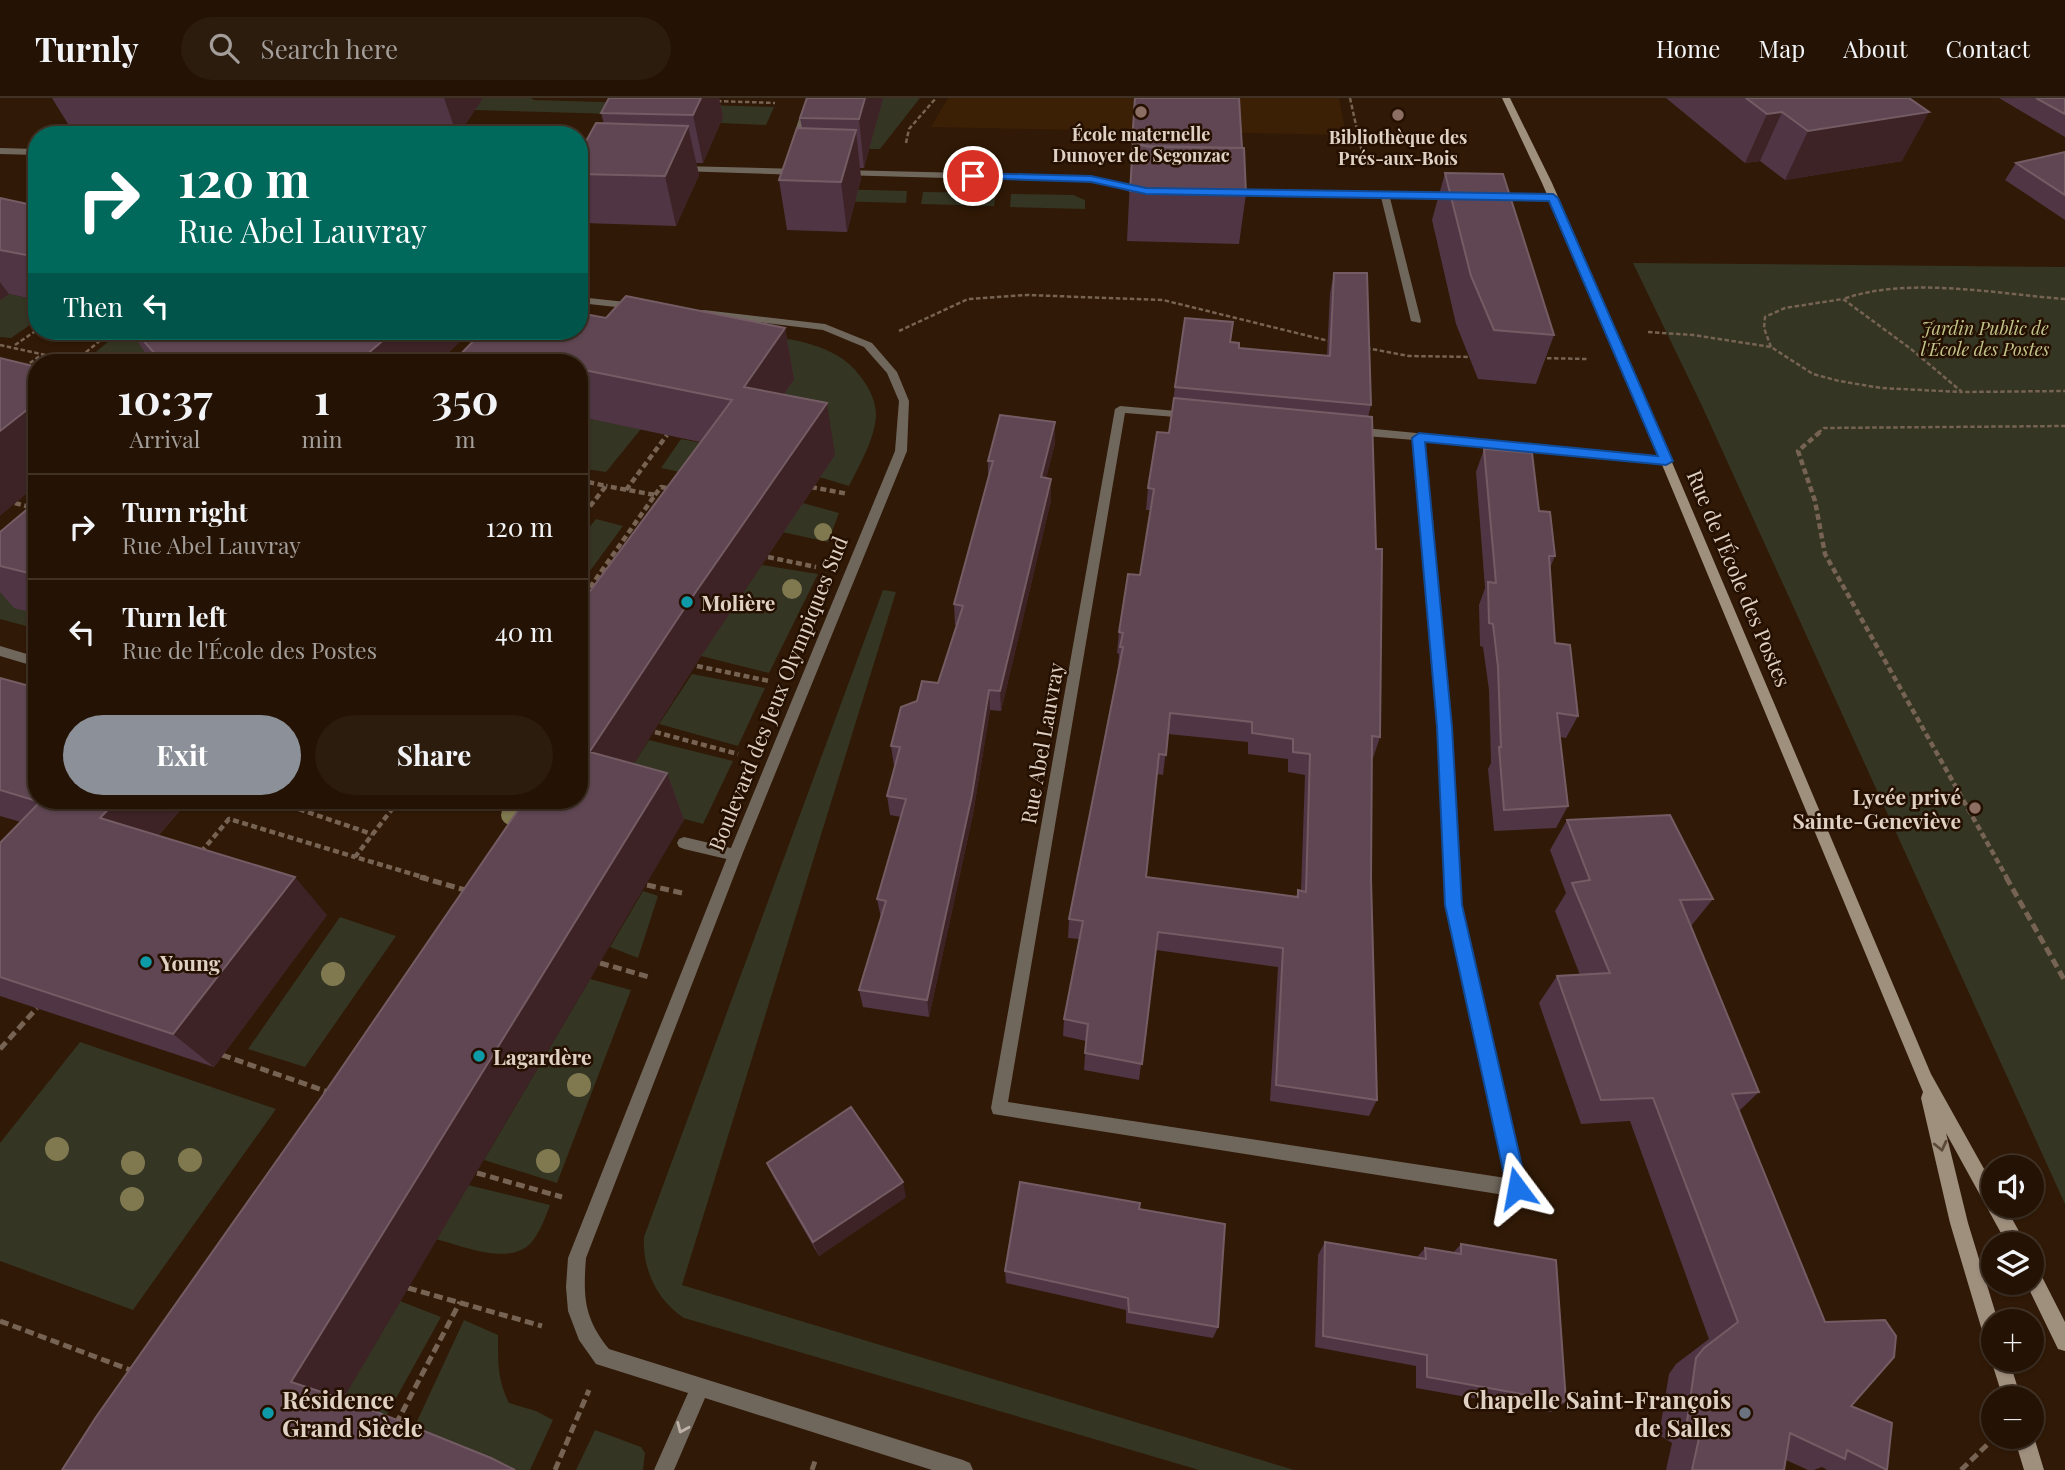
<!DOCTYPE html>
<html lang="en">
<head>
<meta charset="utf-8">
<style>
  :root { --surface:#241304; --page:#2c1c0e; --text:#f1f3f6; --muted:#a39e9a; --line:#413226; --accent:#8c9099 }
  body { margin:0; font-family:"Playfair Display",serif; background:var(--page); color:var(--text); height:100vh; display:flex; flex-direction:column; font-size:26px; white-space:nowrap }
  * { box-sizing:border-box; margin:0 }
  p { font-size:23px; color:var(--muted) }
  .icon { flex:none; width:38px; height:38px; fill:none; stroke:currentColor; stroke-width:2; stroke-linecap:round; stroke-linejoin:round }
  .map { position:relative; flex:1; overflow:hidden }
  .details { position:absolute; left:28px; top:256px; width:560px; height:455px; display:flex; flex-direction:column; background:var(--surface); border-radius:28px; box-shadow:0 2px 5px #0004,0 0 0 2px var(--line) }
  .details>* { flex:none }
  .banner { position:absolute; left:28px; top:28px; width:560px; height:214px; border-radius:28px; box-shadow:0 2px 5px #0004,0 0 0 2px var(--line); background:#00695c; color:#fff; overflow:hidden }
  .buttons { position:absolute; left:1981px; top:1057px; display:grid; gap:14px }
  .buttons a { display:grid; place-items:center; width:63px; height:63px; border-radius:50%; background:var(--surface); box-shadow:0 2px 5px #0004,0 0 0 2px var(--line); font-size:35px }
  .pin { position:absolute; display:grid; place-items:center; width:60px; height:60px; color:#fff; margin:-30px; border:4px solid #fff; border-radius:50%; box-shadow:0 2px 7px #0007 }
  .me { position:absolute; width:77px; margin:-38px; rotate:347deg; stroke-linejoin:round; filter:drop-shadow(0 0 5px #0008) }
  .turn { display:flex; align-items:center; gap:24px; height:147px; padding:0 35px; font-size:32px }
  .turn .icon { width:91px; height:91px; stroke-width:2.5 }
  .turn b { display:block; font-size:49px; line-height:60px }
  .then { display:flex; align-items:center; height:66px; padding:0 35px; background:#0003; gap:14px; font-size:26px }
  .eta { display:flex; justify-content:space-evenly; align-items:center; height:119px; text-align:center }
  .eta b { font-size:42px; font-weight:700; line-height:49px }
  .button { display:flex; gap:14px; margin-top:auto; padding:14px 35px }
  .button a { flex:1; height:80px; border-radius:42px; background:var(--accent); color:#fff; font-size:28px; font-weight:700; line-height:80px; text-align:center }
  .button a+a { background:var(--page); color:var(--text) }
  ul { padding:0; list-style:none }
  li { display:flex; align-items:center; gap:21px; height:105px; padding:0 35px; border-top:2px solid var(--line) }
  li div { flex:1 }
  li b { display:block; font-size:26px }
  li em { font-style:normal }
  header { display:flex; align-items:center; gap:42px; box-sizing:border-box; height:98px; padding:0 35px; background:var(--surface); border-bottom:2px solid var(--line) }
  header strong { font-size:33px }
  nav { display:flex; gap:38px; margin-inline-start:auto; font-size:24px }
  .search { width:490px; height:63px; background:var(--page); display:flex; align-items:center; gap:18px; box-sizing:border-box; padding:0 24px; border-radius:38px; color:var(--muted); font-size:26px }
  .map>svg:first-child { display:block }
  .built { fill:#3b2006 }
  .green { fill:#343522 }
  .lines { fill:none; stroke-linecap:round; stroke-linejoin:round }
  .path-far2 { stroke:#776353; stroke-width:2.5; stroke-dasharray:4.5 2.5; stroke-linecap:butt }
  .path-far1 { stroke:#776353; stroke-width:4.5; stroke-dasharray:6 3.5; stroke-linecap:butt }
  .path { stroke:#776353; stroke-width:5; stroke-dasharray:9 4.5; stroke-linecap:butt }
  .lane { fill:#70675c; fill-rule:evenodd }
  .street { fill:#70675c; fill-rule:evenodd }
  .secondary { fill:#9f8f7d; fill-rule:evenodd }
  .tree { fill:#80784f }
  .wall { fill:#503644; fill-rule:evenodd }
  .shaded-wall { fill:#3d2325 }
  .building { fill:#5f4652; stroke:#745c64; stroke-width:2; fill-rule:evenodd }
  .oneway { stroke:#5c4938 }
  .oneway2 { stroke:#beb1a6 }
  .route { fill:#1a73e8; stroke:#114b97; stroke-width:2 }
  .education-dot { fill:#8d6e63; stroke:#251000; stroke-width:2.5 }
  .culture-dot { fill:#0f9aa8; stroke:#251000; stroke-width:2.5 }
  .worship-dot { fill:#6b7280; stroke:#251000; stroke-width:2.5 }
  .labels { text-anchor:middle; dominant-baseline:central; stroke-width:5; stroke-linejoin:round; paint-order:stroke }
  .far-poi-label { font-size:18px; font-weight:bold; fill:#e0d1c5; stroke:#251000 }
  .far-park-label { font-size:18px; font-style:italic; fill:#c1c58a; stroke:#251000 }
  .street-label { font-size:21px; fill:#e0d1c5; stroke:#251000 }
  .poi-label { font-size:21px; font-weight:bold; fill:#e0d1c5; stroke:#251000; text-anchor:start }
  .near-poi-label { font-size:24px; font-weight:bold; fill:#e0d1c5; stroke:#251000; text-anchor:start }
</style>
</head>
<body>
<header>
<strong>Turnly</strong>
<div class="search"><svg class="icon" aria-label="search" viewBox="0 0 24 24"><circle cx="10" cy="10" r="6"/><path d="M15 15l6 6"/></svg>Search here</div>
<nav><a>Home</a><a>Map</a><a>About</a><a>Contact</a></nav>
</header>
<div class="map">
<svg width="2065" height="1372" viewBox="0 0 2065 1372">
  <rect width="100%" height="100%" fill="#301906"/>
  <path class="built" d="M948,0H1339L1346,37L931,29Z"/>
  <path class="green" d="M396,0H531L534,2L774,9L766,27L721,25L722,19L364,9Z
    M883,0H920L880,51H869Z
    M833,91L907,93L906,105L830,103Z
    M923,94H924L996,95L994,108L921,106Z
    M1011,96L1073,97L1085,102V111L1010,109Z
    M1633,165L2065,169V1106L1702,308Z
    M9,196L37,202V222L11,240L0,239V202Z
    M121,233H176L157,264H107L91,258Z
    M752,236C792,241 839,245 863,282C870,292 876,304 876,317C875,341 859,368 849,388L819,379L755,340L794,281Z
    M581,319L641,331L606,374L579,370Z
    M681,341L744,353L722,383L661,370Z
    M803,405L839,415L828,444L782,434Z
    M596,421L623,428L579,488V442Z
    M762,467L818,476L769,575L701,558Z
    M0,486L37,516V531L0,521Z
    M883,492L896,494L682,1187L1294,1372H1199L684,1220C657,1203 642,1170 644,1139Z
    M692,576L765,590L738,648L659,626Z
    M649,642L733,663L703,726L611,701Z
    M643,793L658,798L638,860L610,849Z
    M340,819L396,838L305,969L248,951Z
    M590,881L631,892L557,1085L484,1062Z
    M80,944L276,1011L133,1212L0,1163V1045Z
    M468,1087L550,1107C545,1120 540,1135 530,1146C507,1168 461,1147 435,1141Z
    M400,1203L441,1219L384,1322L339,1307Z
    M464,1222L498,1237C498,1263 497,1281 509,1305L536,1313L553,1322L530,1372H510L412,1334Z
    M595,1332L641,1349L645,1355L643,1372H576Z"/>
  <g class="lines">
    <path class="path-far2" d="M1350,0L1363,59
      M717,3L775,5
      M906,45L909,31L936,0
      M2065,201C1996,196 1909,178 1843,201L1911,251L1962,294L2065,293
      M899,233L968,201L1027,197L1163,202L1333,244
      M1648,234L1693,237L1771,249L1813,276L1839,283L1881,290L1961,294
      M0,247L78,264
      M15,247L37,232
      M1771,249L1764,230L1765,219L1785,210L1843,201
      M1366,250L1409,258L1475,259
      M1540,260L1587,261
      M75,263L112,233
      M24,269L43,256
      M1818,335L1824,330L2065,328"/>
    <path class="path-far1" d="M1820,334L1798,353L1815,403L1825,456L2007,780
      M579,382L606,388L579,422
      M811,389L848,396
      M626,392L667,337
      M655,397L661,389L671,391
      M15,405L37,411
      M768,459L816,469
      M579,505L655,397L606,388
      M697,568L769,583
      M655,634L738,656
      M272,702L372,736
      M346,702L361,706L363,702
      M399,702L355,759L426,780
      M201,754L229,721L355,759"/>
    <path class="path" d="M420,779L465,792L463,795
      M2006,779L2065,883
      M647,787L682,795
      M600,865L649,879
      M0,951L37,910
      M222,957L328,994
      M477,1075L562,1099
      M408,1190L542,1228
      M0,1223L133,1273
      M396,1326L460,1204
      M555,1372L589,1292
      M812,1372L815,1363
      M1961,1372L1987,1347"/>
    <path class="lane" d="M0,548L37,559V569L0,558Z
      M684,739L735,751L740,753L742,757L740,761L735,763L684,751L679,749L677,745L679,741Z"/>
    <path class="street" d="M806,0H814L798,48L791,50L790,48Z
      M0,50L37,51V57L0,56Z
      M681,68L800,71L804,74L800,77L678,73L677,71Z
      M842,72L1092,78L1154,93L1149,96L1092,84L839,77V73Z
      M1229,91L1460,96V100L1457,101L1390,100L1421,223L1420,225L1411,223L1381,99L1226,96V92Z
      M1491,95L1553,96L1558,99L1553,102L1488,100V96Z
      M579,199L635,205L640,208L635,211L579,205Z
      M704,212L825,226L872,245L897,274L909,303L907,353L742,757L586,1160C583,1199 584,1220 609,1251L963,1362L970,1365L973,1372H932L705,1300L674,1372H654L688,1295L596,1266L579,1242L568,1213L566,1189L568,1160L728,757L895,353L899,303L887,275L864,249L823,232L700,217V213Z
      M1120,308L1188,314L1193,317L1188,320L1125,315L1008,1004L1506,1080L1446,808L1437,629L1414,342L1354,337L1348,333L1354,329L1666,359L1672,363L1666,367L1425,343L1451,629L1462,808L1526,1090L1523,1096L1517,1099L993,1016L991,1010L1115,311Z"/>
    <path class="secondary" d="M1502,0H1510L1552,85L1616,232L1931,976L1993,1087V1108H2005L2026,1146H2007L1946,1035L1968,1125L1998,1223H1993V1248L1986,1246L1984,1239L1950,1125L1921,1000L1923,994L1606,232L1542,85Z
      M2032,1168L2038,1171L2065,1224V1253L2058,1251L2026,1185H2032Z
      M1993,1256V1262H2009L2021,1300H2003L1991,1262Z
      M2032,1334L2034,1339L2044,1372H2024L2014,1339H2032Z"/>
  </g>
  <g class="tree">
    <circle cx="823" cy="434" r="9"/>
    <circle cx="792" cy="491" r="10"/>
    <circle cx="511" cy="717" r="10"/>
    <circle cx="333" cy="876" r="12"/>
    <circle cx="579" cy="987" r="12"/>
    <circle cx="57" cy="1051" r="12"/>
    <circle cx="190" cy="1062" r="12"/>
    <circle cx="548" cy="1063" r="12"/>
    <circle cx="133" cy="1065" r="12"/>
    <circle cx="132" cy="1101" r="12"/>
  </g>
  <path class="wall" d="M52,0H483L458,37H424L68,26Z
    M609,0H719L723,19L703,65H696L699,77L676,128L584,125L579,110V56L604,26L601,15Z
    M883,0L864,70H860L861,81L847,134L787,132L779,82L802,30L800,20Z
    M1134,0L1242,50L1246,96L1239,146L1127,143Z
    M1666,0H1909L1902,63L1785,82L1760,63L1745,65Z
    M1999,0H2065V39Z
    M2065,54V122L2005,82L2016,65Z
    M1445,75L1554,237L1536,286L1478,281L1456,226L1432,122Z
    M0,100L37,108V202L9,196L0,202Z
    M1334,175L1371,307L1368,319L1380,639L1373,660H1372L1371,781L1377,1002L1369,1018L1270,1003L1278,869L1156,852L1139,982L1084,972L1086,943L1063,938L1064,921L1079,841L1068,840L1069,821L1118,570L1119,556L1117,555L1119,534L1140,477L1151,412H1146L1148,390L1169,335L1175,289L1230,244L1239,250L1327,258L1330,195ZM1168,636L1248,644V656L1288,661V674L1305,677L1301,793L1298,792L1296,799L1146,779L1157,676L1163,677Z
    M606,220L785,230L794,281L784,297L835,357L701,558L633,666L667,675L684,722L62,1372L579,702L700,344L581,319L579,321V264Z
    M131,233H463L465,239L438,264H151Z
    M1055,345L1046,380L1051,381V402L1001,613L990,612L973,716L929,919L863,909L859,892L881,820L877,801L901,719L890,717L887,698L895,668H894L891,648L917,603L938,585L957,527H955L954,506L988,382V363Z
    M1484,351L1539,413L1555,458L1550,470L1555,545L1578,618L1566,640L1560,639L1568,708L1556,730L1494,733L1488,671L1491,665L1489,592L1483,549L1480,548L1479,507L1485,490L1476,374Z
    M37,403V516L14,510L0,494V434Z
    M0,580L189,702L158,738L327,817L214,969L0,898V745L21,724L0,718Z
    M1567,722L1713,801L1691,828L1759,994L1739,1013L1851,1308L1887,1372H1827L1822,1369L1814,1372H1808L1786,1362L1784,1372H1666L1672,1345L1659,1337L1669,1276L1676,1266L1709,1241L1630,1023L1581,1026L1539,905L1557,878L1580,877L1555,813L1566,795L1550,752Z
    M767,1065L906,1099L819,1158L774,1080Z
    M1139,1111L1218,1229L1213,1240L1126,1225V1212L1006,1185L1005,1173Z
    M1325,1144L1417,1159L1425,1150L1453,1155L1461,1146L1566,1304L1551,1314L1416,1290V1268L1315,1249L1318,1157Z"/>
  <path class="shaded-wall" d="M444,0H483L458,37H457Z
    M701,0H719L723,19L703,65L693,17Z
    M865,0H883L864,70L859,21Z
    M1782,14L1760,63L1745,65L1767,16Z
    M1929,14L1902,63L1785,82L1808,33Z
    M688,28L699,77L676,128L665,78Z
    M856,32L861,81L847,134L841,84Z
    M0,184L9,196L0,202Z
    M785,230L794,281L755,340L744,289Z
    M394,233H463L465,239L438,264H358Z
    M37,304V387L0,418V333Z
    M827,305L835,357L701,558L611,701L590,653L686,508Z
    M1055,324V345L1041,401V379Z
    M1051,381V402L1001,613L1000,593Z
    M989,592L990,612L973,716L929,919L927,902Z
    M667,675L684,722L339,1308L291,1284Z
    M117,702H189L139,759L100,720Z
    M295,779L327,817L214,969L173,936Z
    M903,1084L906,1099L819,1158L813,1144Z"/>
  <path class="building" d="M609,0H701L693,17L601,15Z
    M807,0H865L859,21L800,20Z
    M1135,0H1239L1242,50L1149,48L1132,45Z
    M1746,0H1909L1929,14L1808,33L1782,14L1767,16Z
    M2036,0H2065V16Z
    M596,25L688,28L665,78L579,76V56Z
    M797,30L856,32L841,84L779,82Z
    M1133,46L1150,49L1244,50L1246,96L1130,93Z
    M2065,54V97L2016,65Z
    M1445,75L1503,76L1554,237L1494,232L1471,178Z
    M0,100L37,108V159L0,152Z
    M1334,175H1367L1371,307L1175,289L1185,220L1233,224L1230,244L1239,245V250L1330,258Z
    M626,198L785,230L744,289L827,305L686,508L590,653L579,650V508L732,302L579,271V264H453L483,233H579V215L606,220Z
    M135,233H394L358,264H162Z
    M0,260L37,269V304L0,333Z
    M1174,300L1372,319L1376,451H1382L1380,639L1372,638L1371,781L1377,1002L1276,987L1283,850L1158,834L1142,966L1085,955L1088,926L1064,921L1083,823L1069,821L1123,549H1120L1123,535L1119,534L1128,476L1140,477L1154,391L1148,390L1157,334L1169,335ZM1170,615L1252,624V635L1293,641V654L1310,656L1306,794L1298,792V799L1146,779L1159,656L1166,657Z
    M1000,317L1055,324L1041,379L1051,381L1000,593L989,592L972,697L927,902L859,892L886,803L877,801L906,701L887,698L900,649L891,648L901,609L917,603L922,583L938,585L963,508L954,506L993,363H988Z
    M1484,351L1532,355L1539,413L1550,414L1555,458H1549L1555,545L1570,547L1578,618L1557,615L1568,708L1504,712L1499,649H1501L1498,569L1493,526L1489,525L1488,484L1496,485Z
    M37,403V477L0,468V434Z
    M0,580L37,590V702H117L100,720L295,779L173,936L0,879V745L40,704L0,692Z
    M579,651L667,675L291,1284L352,1304L491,1360L515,1372H62L96,1319L323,997L525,702H579Z
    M1670,717L1713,801L1680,802L1759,994L1732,996L1825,1224L1885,1222L1896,1238L1894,1259L1851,1308L1892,1325L1887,1372L1847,1352L1845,1361L1790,1335L1784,1372H1692L1701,1331L1687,1324L1696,1260L1704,1250L1738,1224L1653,1000L1601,1002L1557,878L1610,875L1572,785L1590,782L1567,722Z
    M851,1009L903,1084L813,1144L767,1065Z
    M1020,1084L1140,1105L1139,1111L1225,1126L1218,1229L1129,1214L1128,1200L1005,1173Z
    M1325,1144L1426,1161L1425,1150L1461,1156V1146L1556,1162L1566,1304L1427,1279V1257L1323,1238Z"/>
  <defs><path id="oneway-chevron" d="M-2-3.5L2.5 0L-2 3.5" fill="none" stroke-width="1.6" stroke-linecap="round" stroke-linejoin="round" transform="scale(1.75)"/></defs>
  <use class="oneway" href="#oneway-chevron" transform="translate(1941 1048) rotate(77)"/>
  <use class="oneway2" href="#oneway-chevron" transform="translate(682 1330) rotate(113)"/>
  <path class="route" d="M973,75L1091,78L1146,90L1553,96L1558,100L1673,363L1666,367L1425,344L1452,629L1462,807L1527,1090L1524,1097L1517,1100L1510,1097L1507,1090L1445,807L1437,629L1412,340L1419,335L1658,358L1549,103L1146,96L1091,84L969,80V76Z"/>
  <g class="education-dot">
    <circle cx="1141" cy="14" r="7"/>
    <circle cx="1398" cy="17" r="7"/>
    <circle cx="1975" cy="710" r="7"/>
  </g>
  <g class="culture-dot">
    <circle cx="687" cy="504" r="7"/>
    <circle cx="146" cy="864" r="7"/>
    <circle cx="479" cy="958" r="7"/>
    <circle cx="268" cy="1315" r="7"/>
  </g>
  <circle class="worship-dot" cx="1745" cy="1315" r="7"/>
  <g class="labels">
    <g class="far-poi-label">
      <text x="1141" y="36">École maternelle<tspan x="1141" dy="21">Dunoyer de Segonzac</tspan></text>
      <text x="1398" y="39">Bibliothèque des<tspan x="1398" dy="21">Prés-aux-Bois</tspan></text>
    </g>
    <g class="far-park-label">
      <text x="1985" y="230">Jardin Public de<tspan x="1985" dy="21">l'École des Postes</tspan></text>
    </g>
    <g class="street-label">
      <text transform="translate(1740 480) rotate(67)">Rue de l'École des Postes</text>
      <text transform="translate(777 595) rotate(-68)">Boulevard des Jeux Olympiques Sud</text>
      <text transform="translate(1041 645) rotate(-80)">Rue Abel Lauvray</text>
    </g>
    <g class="poi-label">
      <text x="701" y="504">Molière</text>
      <text x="1961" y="698" text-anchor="end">Lycée privé<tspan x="1961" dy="24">Sainte-Geneviève</tspan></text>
      <text x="160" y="864">Young</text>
      <text x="493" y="958">Lagardère</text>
    </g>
    <g class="near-poi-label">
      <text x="282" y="1301">Résidence<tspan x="282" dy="28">Grand Siècle</tspan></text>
      <text x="1731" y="1301" text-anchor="end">Chapelle Saint-François<tspan x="1731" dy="28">de Salles</tspan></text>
    </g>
  </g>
</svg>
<div class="buttons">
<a><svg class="icon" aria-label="sound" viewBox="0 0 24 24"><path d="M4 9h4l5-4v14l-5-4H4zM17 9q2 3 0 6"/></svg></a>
<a><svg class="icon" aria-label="layers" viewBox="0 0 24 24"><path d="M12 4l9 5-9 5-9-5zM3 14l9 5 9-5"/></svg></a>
<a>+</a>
<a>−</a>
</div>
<div class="pin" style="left:973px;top:78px;background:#d93025"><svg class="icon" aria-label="arrive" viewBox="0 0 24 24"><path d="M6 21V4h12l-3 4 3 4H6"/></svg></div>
<svg class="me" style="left:1517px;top:1090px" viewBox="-20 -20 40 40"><path d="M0-17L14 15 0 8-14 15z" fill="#1a73e8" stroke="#fff" stroke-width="4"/></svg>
<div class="banner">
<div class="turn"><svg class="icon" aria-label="right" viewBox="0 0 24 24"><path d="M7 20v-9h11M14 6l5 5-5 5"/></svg><div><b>120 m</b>Rue Abel Lauvray</div></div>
<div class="then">Then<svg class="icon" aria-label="left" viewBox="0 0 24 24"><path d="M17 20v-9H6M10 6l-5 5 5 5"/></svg></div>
</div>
<section class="details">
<div class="eta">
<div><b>10:37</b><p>Arrival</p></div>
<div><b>1</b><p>min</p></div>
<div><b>350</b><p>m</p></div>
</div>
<ul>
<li><svg class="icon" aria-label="right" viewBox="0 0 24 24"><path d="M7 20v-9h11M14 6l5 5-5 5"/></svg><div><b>Turn right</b><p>Rue Abel Lauvray</p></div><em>120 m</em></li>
<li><svg class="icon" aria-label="left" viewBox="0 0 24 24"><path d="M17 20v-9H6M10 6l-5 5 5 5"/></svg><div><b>Turn left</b><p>Rue de l'École des Postes</p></div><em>40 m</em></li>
</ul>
<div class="button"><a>Exit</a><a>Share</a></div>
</section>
</div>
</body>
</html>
